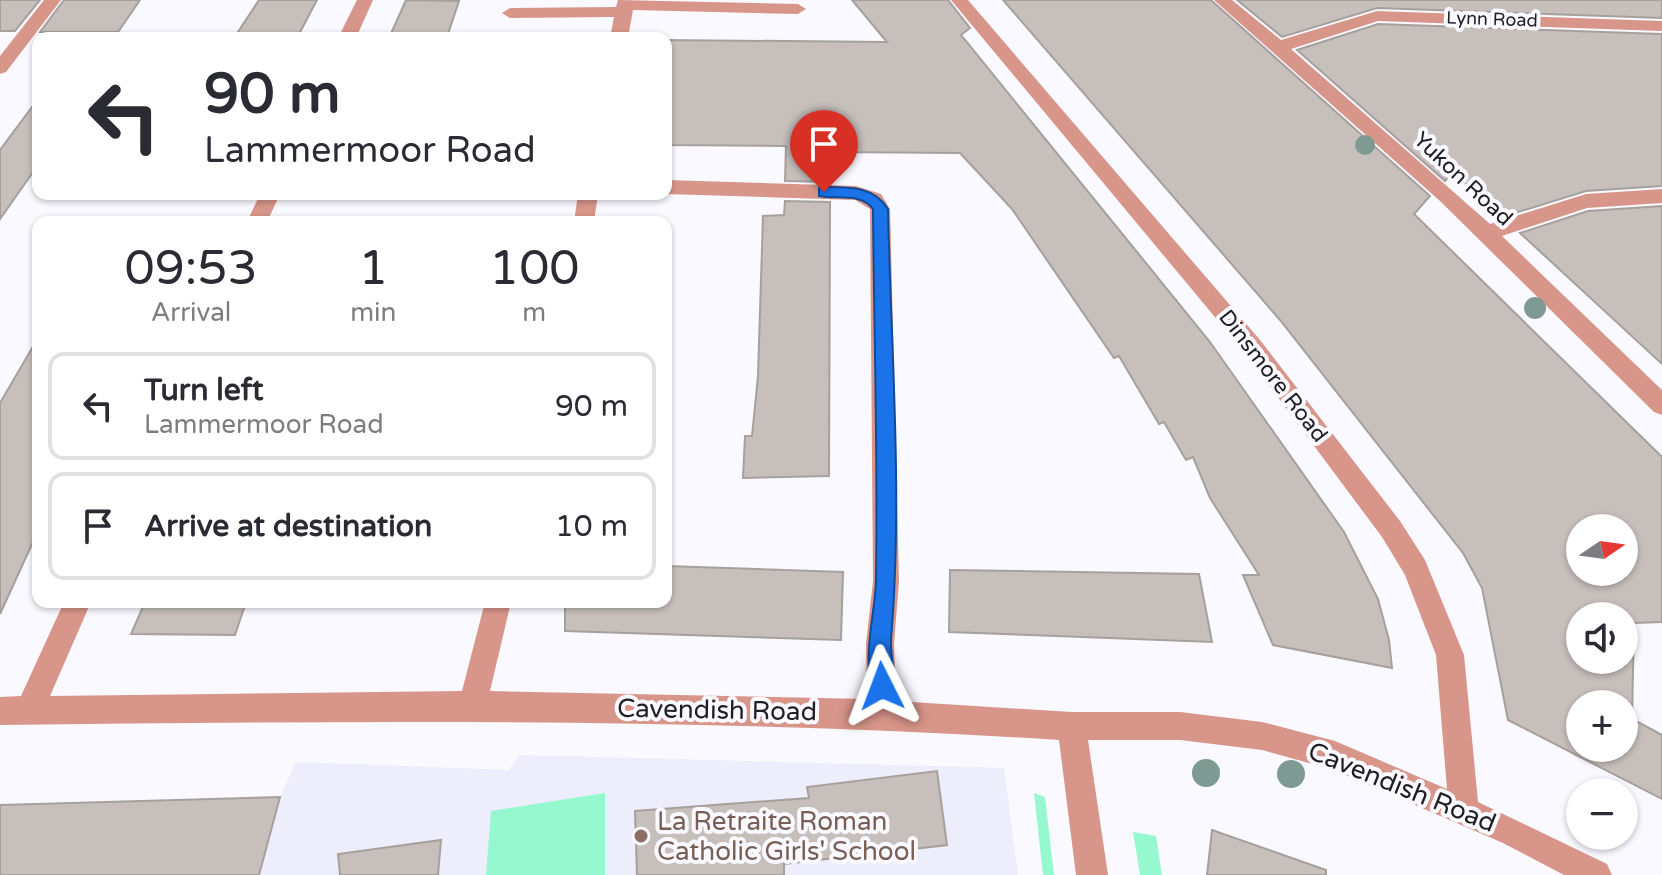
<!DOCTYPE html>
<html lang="en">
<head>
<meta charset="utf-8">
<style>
  :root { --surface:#fff; --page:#f7f7f7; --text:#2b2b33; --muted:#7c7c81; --line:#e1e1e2 }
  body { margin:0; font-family:"Varela Round",sans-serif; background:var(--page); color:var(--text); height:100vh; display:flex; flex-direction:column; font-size:30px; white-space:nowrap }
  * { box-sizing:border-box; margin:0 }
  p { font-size:26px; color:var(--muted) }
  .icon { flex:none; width:44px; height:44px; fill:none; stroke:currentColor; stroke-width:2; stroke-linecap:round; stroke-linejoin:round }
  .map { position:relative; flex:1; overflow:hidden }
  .drawer { position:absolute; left:32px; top:216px; width:640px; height:392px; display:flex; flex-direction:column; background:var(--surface); border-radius:16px; box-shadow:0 2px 6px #0004 }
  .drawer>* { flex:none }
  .banner { position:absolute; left:32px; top:32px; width:640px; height:168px; border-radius:16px; box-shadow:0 2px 6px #0004; background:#fff; color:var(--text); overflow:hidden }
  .needle { width:52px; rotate:77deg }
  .tools { position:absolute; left:1566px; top:514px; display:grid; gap:16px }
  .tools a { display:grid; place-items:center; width:72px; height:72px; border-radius:50%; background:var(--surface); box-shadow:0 2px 6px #0004; font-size:40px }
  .pin { position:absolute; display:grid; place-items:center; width:68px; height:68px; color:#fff; margin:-82px -34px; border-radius:50% 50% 50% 0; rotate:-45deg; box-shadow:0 0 8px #0007 }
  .pin .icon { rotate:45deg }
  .me { position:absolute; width:88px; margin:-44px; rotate:357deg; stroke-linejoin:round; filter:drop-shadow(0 0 6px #0008) }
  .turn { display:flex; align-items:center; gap:28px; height:168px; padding:0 40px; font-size:36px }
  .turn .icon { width:104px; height:104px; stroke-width:2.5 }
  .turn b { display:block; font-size:56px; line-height:68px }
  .eta { display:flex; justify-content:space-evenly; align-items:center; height:136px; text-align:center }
  .eta b { font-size:48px; font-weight:600; line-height:56px }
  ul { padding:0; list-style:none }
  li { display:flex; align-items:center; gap:24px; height:108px; margin:0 16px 12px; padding:0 24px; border:4px solid var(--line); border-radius:16px }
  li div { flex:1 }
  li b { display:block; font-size:30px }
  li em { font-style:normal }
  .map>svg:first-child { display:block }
  .built { fill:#ededfb }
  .green { fill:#96f8ce }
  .building { fill:#c6bfbc; stroke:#a6a09d; stroke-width:2; fill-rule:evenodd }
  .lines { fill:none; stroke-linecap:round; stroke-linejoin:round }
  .minor { fill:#d89589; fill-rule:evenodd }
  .tree { fill:#7f9a93 }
  .route { fill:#1a73e8; stroke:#114b97; stroke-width:2 }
  .education-dot { fill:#8d6e63; stroke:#f9f9ff; stroke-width:3 }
  .labels { text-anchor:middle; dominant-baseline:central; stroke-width:8; stroke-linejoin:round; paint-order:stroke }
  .far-street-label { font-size:18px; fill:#1f1f21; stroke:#f9f9ff }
  .street-label { font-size:22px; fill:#1f1f21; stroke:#f9f9ff }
  .near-street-label { font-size:26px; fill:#1f1f21; stroke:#f9f9ff }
  .near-education-label { font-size:26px; fill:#785e54; stroke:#f9f9ff; text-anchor:start }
</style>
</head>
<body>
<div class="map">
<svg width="1662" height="875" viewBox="0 0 1662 875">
  <rect width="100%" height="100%" fill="#f9f9ff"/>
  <path class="built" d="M520,755L1004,768L1018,875H259L280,797L296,762L509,770Z"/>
  <path class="green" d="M605,793V875H486L491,811Z
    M1034,793L1045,797L1054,875H1043Z
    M1133,832L1156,836L1162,875H1140Z"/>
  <path class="building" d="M0,0H40L15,31H0Z
    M64,0H140L118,32H40Z
    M259,0H317L297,38H234Z
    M406,0L459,1L447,37L389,38Z
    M852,0H948L970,28L961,35L1210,342L1344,532L1378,599L1389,640L1392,668L1273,645L1243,575H1259L1210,498L1193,457L1186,460L1164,422L1159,424L1119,356L1114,358L1012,209L960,153L829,152L830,182L785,181L786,146L666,145V40L887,42Z
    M1003,0H1211L1430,196L1414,214L1662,457V622L1634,623L1632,719L1662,735V799L1508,720L1482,588L1463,553L1280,320ZM1580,528H1624V572H1580ZM1580,616H1624V660H1580ZM1580,704H1624V748H1580Z
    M1237,0H1662V18L1377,8L1282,37Z
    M1378,24L1662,34V186L1586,191L1502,217L1453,172L1445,181L1297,50Z
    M38,99V165L0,219V150Z
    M785,201L830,202L829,476L743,478L745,436H752L758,376L763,216L784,215Z
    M1662,206V364L1520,233L1588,211Z
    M38,338V531L0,614V403Z
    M666,566L843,572L841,640L565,631V602H666Z
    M950,570L1199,574L1212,642L949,632Z
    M145,602H246L235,635L131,634Z
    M937,771L947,845L784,864V875H637L635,811L809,798L807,787Z
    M280,797L259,875H0V805Z
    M1212,830L1326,870V875H1207Z
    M441,840L438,875H340L338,854Z"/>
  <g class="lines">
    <path class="minor" d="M44,0H61L6,72L0,74V56Z
      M357,0H373L356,38H338Z
      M618,0L798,4L806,9L798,14L633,10L628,38H610L614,17L510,18L502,13L510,8L616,7Z
      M951,0H968L1260,340L1400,521L1425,560L1464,655L1478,802L1607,864L1612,875H1564L1503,843L1334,770L1262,750L1180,740H1088L1108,875H1076L1059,740C706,717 354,721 0,725V697L21,696L64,602H91L50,696L462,691L485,602H511L490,691L867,699L866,644L873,581L870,209L855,200L666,194V180L856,186L881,194L890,209L899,581L894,644L896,701L1072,712H1180L1262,722L1335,741L1447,789L1436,655L1405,575L1382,537L1244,352Z
      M1214,0H1232L1281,40L1377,11L1662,21V31L1378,21L1291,49L1490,224L1586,194L1662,189V203L1587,208L1502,236L1662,390V415L1654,412L1440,201Z
      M260,194H280L267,222H247Z
      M578,194H598L594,222H574Z"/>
  </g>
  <g class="tree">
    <circle cx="1365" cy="145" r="10"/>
    <circle cx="1535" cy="308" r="11"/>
    <circle cx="1206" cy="773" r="14"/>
    <circle cx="1291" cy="774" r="14"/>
  </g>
  <path class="route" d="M824,187C849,187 874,186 888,209C891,351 903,497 891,639C890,656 897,677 890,693L882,696L875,693C860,659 876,614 876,578C878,455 874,332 873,209C861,192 836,200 819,196V188Z"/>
  <circle class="education-dot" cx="641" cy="836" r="8"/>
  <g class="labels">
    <g class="far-street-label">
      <text transform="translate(1492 19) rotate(2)">Lynn Road</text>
    </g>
    <g class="street-label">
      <text transform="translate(1463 179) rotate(43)">Yukon Road</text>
      <text transform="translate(1273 376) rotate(52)">Dinsmore Road</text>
    </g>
    <g class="near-street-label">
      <text transform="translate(717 710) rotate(1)">Cavendish Road</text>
      <text transform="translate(1402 787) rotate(22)">Cavendish Road</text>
    </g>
    <g class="near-education-label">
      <text x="657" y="821">La Retraite Roman<tspan x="657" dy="30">Catholic Girls' School</tspan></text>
    </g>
  </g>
</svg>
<div class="tools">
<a><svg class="needle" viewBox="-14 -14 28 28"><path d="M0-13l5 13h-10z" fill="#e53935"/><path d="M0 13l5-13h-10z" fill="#7c7c81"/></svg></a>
<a><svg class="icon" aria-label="sound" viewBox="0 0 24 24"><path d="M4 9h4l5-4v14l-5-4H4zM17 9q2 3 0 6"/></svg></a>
<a>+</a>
<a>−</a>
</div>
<div class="pin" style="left:824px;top:192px;background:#d93025"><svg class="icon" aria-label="arrive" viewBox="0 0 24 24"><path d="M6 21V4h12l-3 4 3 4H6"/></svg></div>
<svg class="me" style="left:882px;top:686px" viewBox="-20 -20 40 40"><path d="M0-17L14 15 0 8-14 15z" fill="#1a73e8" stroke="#fff" stroke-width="4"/></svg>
<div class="banner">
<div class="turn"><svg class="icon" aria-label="left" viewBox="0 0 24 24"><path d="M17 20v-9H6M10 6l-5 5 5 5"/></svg><div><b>90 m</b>Lammermoor Road</div></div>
</div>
<section class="drawer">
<div class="eta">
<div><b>09:53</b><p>Arrival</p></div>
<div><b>1</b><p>min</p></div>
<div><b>100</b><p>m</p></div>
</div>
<ul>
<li><svg class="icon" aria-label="left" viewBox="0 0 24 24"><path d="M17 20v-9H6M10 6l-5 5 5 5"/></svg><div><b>Turn left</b><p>Lammermoor Road</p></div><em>90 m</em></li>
<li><svg class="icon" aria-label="arrive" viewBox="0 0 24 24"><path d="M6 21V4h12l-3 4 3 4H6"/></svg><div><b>Arrive at destination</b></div><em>10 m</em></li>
</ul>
</section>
</div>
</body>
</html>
